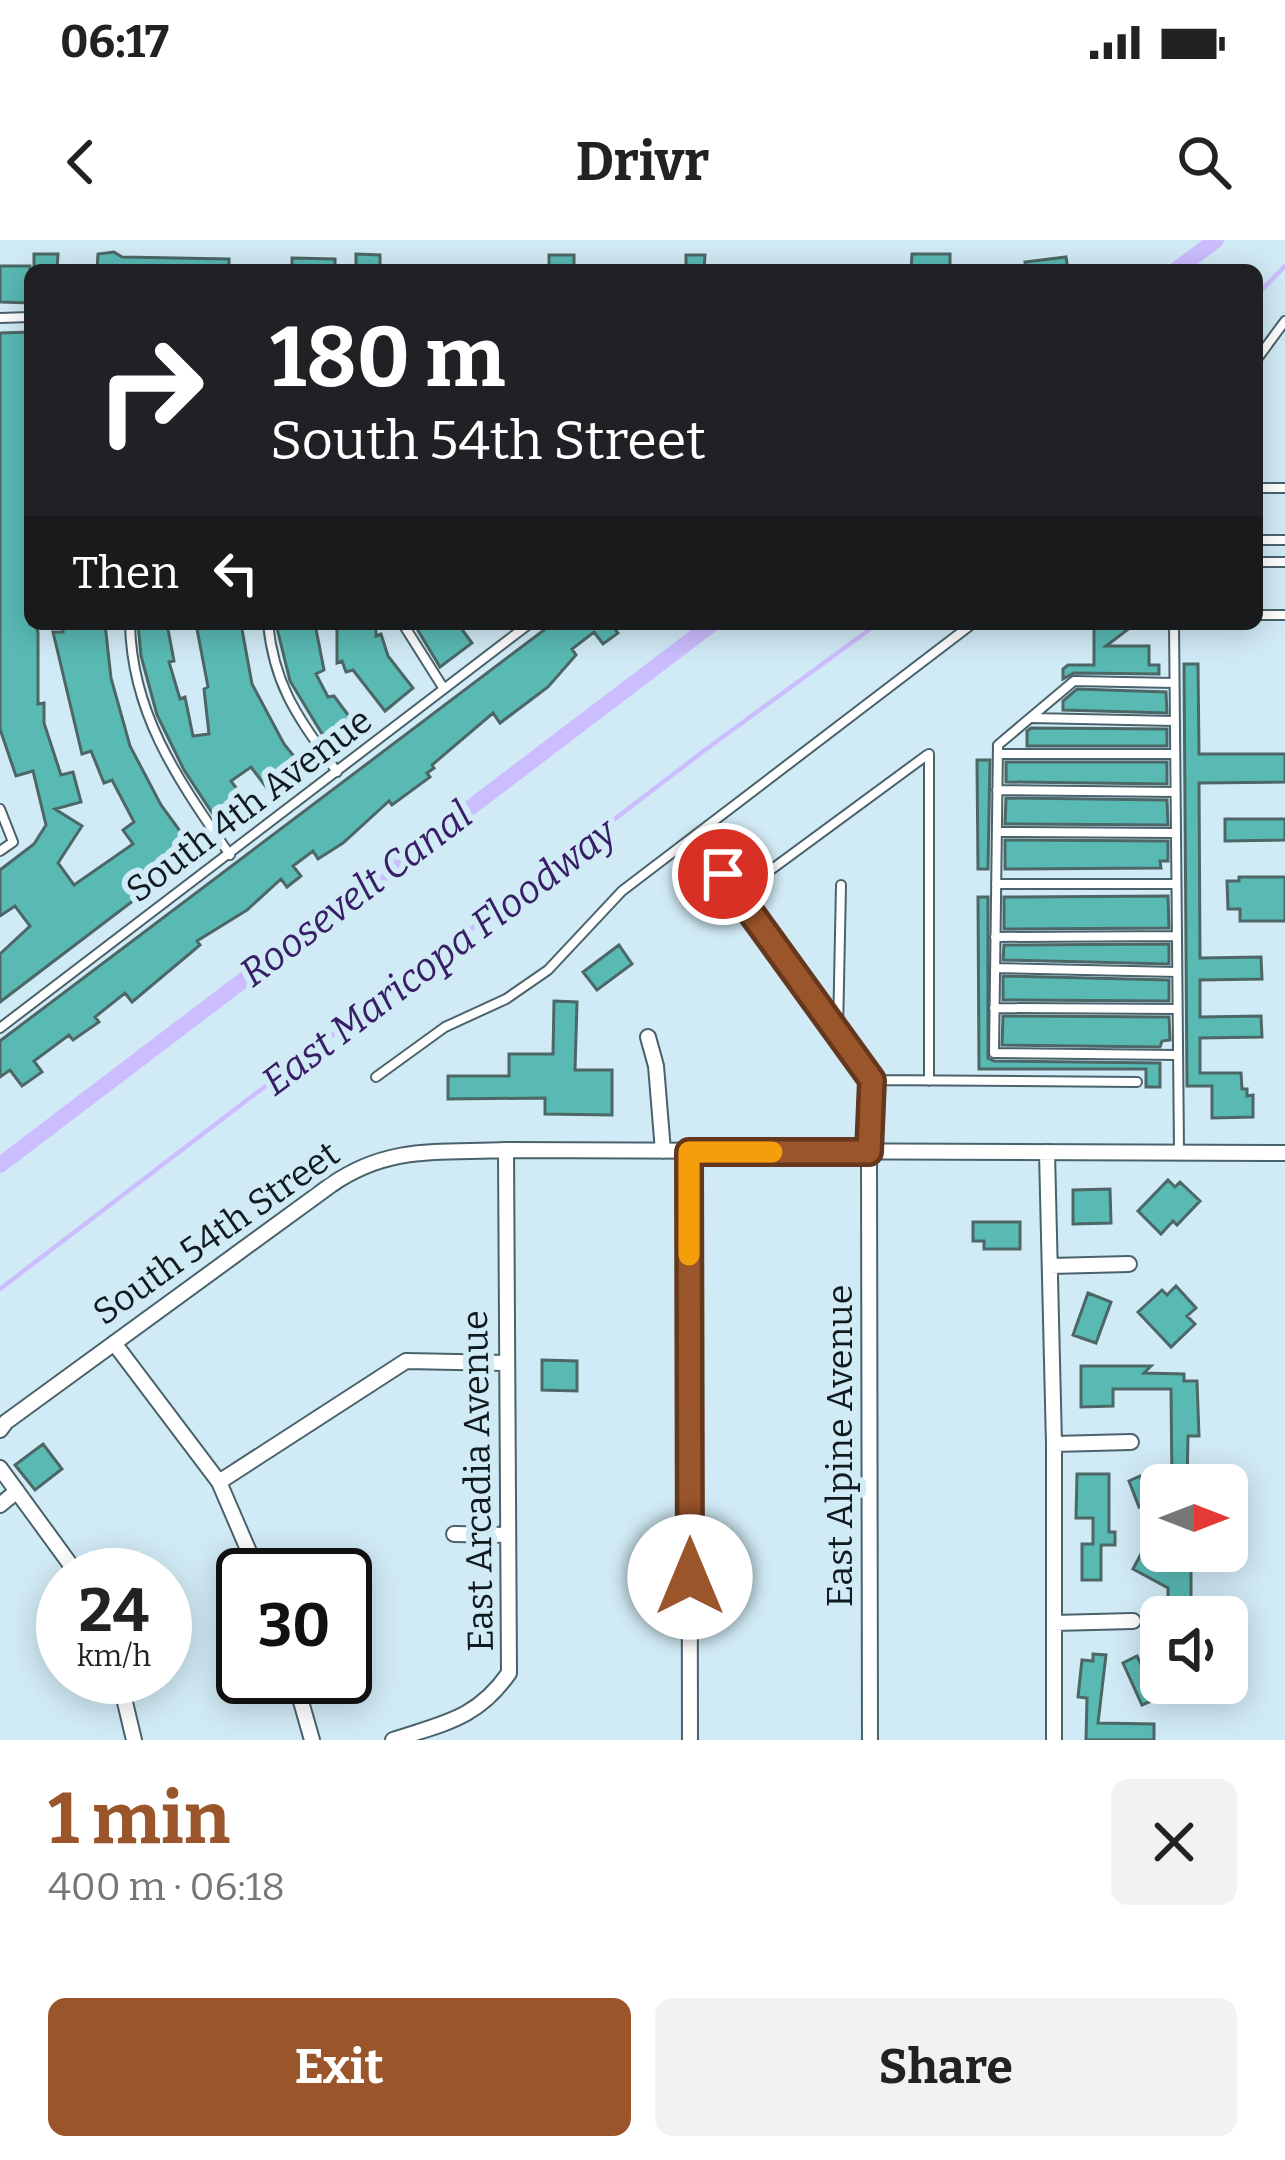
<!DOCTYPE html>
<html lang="en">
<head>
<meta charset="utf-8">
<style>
  :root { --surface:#fff; --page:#f2f2f2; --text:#222; --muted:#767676; --accent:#9b552b }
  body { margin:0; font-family:Bitter,serif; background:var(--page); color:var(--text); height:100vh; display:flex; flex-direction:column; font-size:45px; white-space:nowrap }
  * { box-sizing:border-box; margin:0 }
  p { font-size:39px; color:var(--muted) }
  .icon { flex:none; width:66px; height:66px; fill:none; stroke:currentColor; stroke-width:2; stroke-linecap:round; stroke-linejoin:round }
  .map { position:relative; height:1500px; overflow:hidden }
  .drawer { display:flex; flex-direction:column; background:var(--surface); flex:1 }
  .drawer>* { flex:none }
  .banner { position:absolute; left:24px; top:24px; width:1239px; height:366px; border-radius:18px; box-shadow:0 6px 30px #0003; background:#202124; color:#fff; overflow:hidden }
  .needle { width:78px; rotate:90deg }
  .controls { position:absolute; left:1140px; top:1224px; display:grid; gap:24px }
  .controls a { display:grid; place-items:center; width:108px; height:108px; border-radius:18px; background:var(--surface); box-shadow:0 6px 30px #0003; font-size:60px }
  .speed { position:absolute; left:36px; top:1308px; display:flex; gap:24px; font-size:60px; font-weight:700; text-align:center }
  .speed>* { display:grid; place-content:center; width:156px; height:156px; border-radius:50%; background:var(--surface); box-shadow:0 6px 30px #0003; line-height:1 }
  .speed small { font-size:30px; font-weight:400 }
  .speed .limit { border:6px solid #111; border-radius:18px; background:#fff; color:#111 }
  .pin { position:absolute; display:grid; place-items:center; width:102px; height:102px; color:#fff; margin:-51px; border:6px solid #fff; border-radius:50%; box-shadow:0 3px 12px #0007 }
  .me { position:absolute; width:132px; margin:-66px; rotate:0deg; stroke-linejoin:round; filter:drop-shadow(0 0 9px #0008) }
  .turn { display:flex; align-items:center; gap:42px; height:252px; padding:0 48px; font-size:54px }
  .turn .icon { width:156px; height:156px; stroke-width:2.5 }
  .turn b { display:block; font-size:84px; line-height:102px }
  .then { display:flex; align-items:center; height:114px; padding:0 48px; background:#0003; gap:24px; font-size:45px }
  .round { display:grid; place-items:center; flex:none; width:126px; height:126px; border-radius:18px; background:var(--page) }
  .overview { display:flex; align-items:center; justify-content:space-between; height:204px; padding:0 48px }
  h1 { font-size:72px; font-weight:700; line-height:90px; color:var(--accent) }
  .primary-button { display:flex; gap:24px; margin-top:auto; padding:24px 48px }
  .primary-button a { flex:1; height:138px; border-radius:18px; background:var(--accent); color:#fff; font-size:48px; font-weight:700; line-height:138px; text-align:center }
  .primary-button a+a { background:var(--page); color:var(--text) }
  .status { display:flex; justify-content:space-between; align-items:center; height:84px; padding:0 60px; background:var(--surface); direction:ltr }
  .status svg { height:33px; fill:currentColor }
  header { display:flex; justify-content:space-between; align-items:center; height:156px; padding:0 48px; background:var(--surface); font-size:54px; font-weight:700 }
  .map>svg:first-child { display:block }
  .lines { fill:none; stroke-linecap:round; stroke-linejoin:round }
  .stream { stroke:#ccbdff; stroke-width:4.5 }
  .canal { stroke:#ccbdff; stroke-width:16 }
  .building { fill:#59bab4; stroke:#4c6765; stroke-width:3 }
  .service-casing { stroke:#4a626b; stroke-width:12 }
  .minor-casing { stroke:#4a626b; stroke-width:18 }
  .service { stroke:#fff; stroke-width:8 }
  .minor { stroke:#fff; stroke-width:14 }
  .route-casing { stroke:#65371c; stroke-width:30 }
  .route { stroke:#9b552b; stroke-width:21 }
  .slow { stroke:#f59e0b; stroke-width:21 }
  .labels { text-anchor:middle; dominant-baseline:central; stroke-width:12; stroke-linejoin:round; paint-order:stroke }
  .street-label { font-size:36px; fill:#111b1f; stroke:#d1ebf6 }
  .water-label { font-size:39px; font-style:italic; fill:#381e67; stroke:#d1ebf6 }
</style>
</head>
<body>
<div class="status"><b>06:17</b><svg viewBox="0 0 49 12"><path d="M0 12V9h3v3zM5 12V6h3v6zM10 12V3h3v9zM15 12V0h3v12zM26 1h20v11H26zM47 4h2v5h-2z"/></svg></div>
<header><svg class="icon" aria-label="back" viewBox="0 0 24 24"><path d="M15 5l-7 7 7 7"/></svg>Drivr<svg class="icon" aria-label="search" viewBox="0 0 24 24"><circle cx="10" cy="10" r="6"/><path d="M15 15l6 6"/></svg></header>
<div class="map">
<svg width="1285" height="1500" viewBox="0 0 1285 1500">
  <rect width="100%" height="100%" fill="#d1ebf6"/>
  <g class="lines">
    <path class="stream" d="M1257,55L1285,26
      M0,1049L705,510L877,384"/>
    <path class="canal" d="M1176,30L1216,0
      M0,925L712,384"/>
  </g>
  <path class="building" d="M114,12L122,17L229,19V30H97L98,14Z
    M34,14H58L57,30H34Z
    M356,14L380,15V30H356Z
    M912,14H950V30H911Z
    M549,15H574V30H549Z
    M686,15H705L704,30H686Z
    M1066,17L1068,30H1026L1025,22Z
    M292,18L335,19V30H292Z
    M0,26H30V63L0,62Z
    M30,92V384H35L38,392V464L44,463V483L61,535L73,532L81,562L55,569L82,586L58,623L74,645L133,604L123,590L134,582L112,540L104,543L91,511L82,514L53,392H63V384H105L111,438L130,506L161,565L196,613L0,762V714L30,686L15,666L0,676V630L34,604L46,585L33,531L16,536L0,489V93Z
    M138,384H167L174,421L169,422L180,459L185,457L193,496L209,494L204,449L208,447L197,389L241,384L252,444L284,504L305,530L272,555L251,527L231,541L254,572L226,594L184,530L157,475L141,416Z
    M276,384H315L324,430L316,434L328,457L334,456L360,491L333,512L290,441Z
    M337,384H376V396L381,394L388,416L413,448L385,471L353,430L346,432L342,421L337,423Z
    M414,384H458L472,403L440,427Z
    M552,384H611L618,393L603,404L594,392L572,409L576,415L548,447L500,483L493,473L432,525L434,528L427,533L430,537L392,565L389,561L343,603L318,619L313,611L293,626L301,636L287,647L281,639L247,670L197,701L200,705L132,762L125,753L95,777L99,782L73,800L69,795L34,821L42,832L22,846L10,830L0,837V801Z
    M1098,384H1135L1106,406H1149V425H1159V434L1074,433L1063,439V429L1068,425H1094V387Z
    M1184,424H1198L1199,514H1285V542L1199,543L1200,718L1261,717L1262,739L1200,740V777L1261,776L1262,797L1200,798V833H1241L1242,849H1247V856L1253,855V877L1212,878V846H1187Z
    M1077,449L1166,452L1167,473L1063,470V461Z
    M1031,488L1167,489V506H1027V491Z
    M977,520H990L988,629H978Z
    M1006,522H1167V544L1006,542Z
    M1006,558L1167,560L1168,585L1005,584Z
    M1225,579H1285V600L1225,601Z
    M1005,600L1168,601V621H1160L1161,628L1005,629Z
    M1239,637H1285V681H1240V669H1228L1227,641H1239Z
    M1168,656L1169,688L1004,689V657Z
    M978,657H988V818L994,821L1160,823V847H1146V829H979Z
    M1169,704V724L1003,720L1004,705Z
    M619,705L632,724L597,750L583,732Z
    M1003,736L1169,740V761L1003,760Z
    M554,761L577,762L575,830H612V875L545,874V858L448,859V836H509V814H553Z
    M1003,776L1169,777L1170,800L1162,801L1160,807L1002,805Z
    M1168,940L1175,947L1180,942L1200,961L1177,985L1173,981L1161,994L1138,971Z
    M1110,949L1111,983L1073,984V950Z
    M973,982H1020V1009H984V1001H973Z
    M1176,1046L1196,1068L1187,1076L1195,1084L1171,1107L1138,1072L1162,1050L1167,1055Z
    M1088,1053L1111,1062L1096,1103L1073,1095Z
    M542,1120L577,1121V1151L542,1150Z
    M1081,1126H1151L1144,1133L1184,1134V1141H1197L1199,1196H1188L1187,1245H1172L1171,1149H1113V1166L1081,1167Z
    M43,1204L62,1229L35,1250L15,1225Z
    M1077,1234H1109V1292H1115V1305H1101V1340H1082V1304H1093V1278H1076Z
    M1140,1236L1150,1263L1139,1267L1129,1241Z
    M1150,1297L1161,1303V1311H1170L1165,1321H1191V1361H1183V1368H1168V1348L1133,1329Z
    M1093,1414L1106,1415L1098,1483L1154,1484V1500H1086L1087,1458L1078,1457L1082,1420L1093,1421Z
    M1137,1416L1145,1433L1153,1429L1156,1437L1161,1435L1165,1455L1142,1465L1123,1423Z"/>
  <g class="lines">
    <g class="service-casing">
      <path id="service" d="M0,78L30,77
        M1257,119L1285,81
        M1257,248H1285
        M1257,300H1285
        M1257,322H1285
        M1257,375H1285
        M130,384C132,476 180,542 230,615
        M268,384C275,450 300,479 337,532
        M403,384L444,449
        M1174,384L1179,910
        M1174,443L1074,441L998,505L994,813L1178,815
        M1032,478L1175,481
        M929,514V841
        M998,514H1175
        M997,550L1175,552
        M0,569L13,602L0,611
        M997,592L1175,593
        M723,634L872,840L869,911
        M996,644H1176
        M738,654L927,515
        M995,697L1177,696
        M995,728L1177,732
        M994,768L1177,769
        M0,788L529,384
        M838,792L841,645
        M376,837L445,787L506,759L548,730L622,651L972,384
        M872,840L1137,842"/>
    </g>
    <g class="minor-casing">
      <path id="minor" d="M648,797L656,826L663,911
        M689,912L690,1500
        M869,912L870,1500
        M1047,912L1054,1204V1500
        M1050,1026L1129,1024
        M114,1103L219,1242L259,1335
        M0,1190L6,1182L331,945C389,905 438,913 506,910L1285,913
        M1054,1204L1131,1202
        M0,1228L78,1335
        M219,1242L406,1121L506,1123
        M0,1265L17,1251
        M454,1294L508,1295
        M1054,1383L1133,1381
        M119,1437L134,1500
        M294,1437L312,1500
        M393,1500C444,1483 477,1479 509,1433L506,910"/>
    </g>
    <use href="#service" class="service"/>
    <use href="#minor" class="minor"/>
  </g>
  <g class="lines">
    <g class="route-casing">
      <path id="route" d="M690,1337L689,912H869L872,840L723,634"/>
    </g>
    <use href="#route" class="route"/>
    <path class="slow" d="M689,1015V912H772"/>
  </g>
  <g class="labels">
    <g class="street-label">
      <text transform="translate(249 565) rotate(-37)">South 4th Avenue</text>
      <text transform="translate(216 993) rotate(-35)">South 54th Street</text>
      <text transform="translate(840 1206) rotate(-90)">East Alpine Avenue</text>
      <text transform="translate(478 1241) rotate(-91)">East Arcadia Avenue</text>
    </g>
    <g class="water-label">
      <text transform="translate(356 654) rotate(-37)">Roosevelt Canal</text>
      <text transform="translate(439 717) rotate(-37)">East Maricopa Floodway</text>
    </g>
  </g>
</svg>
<div class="controls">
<a><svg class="needle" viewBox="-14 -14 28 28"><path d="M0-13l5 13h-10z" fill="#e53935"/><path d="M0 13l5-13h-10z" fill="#767676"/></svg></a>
<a><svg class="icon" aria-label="sound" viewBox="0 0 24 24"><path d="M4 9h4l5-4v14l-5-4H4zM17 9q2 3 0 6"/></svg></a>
</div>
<div class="speed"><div>24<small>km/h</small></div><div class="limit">30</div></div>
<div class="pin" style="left:723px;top:634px;background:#d93025"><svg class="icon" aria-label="arrive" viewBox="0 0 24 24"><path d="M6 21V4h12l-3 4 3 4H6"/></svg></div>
<svg class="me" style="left:690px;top:1337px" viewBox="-20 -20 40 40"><circle r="19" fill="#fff"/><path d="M0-13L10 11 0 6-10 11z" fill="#9b552b"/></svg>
<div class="banner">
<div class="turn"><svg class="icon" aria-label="right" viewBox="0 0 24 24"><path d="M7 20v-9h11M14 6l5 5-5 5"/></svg><div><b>180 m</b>South 54th Street</div></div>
<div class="then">Then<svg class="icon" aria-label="left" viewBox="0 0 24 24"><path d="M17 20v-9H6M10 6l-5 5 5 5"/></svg></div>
</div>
</div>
<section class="drawer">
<div class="overview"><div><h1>1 min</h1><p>400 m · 06:18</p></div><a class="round"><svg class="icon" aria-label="close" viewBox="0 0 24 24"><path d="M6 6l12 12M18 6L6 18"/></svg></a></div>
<div class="primary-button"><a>Exit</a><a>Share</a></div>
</section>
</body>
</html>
